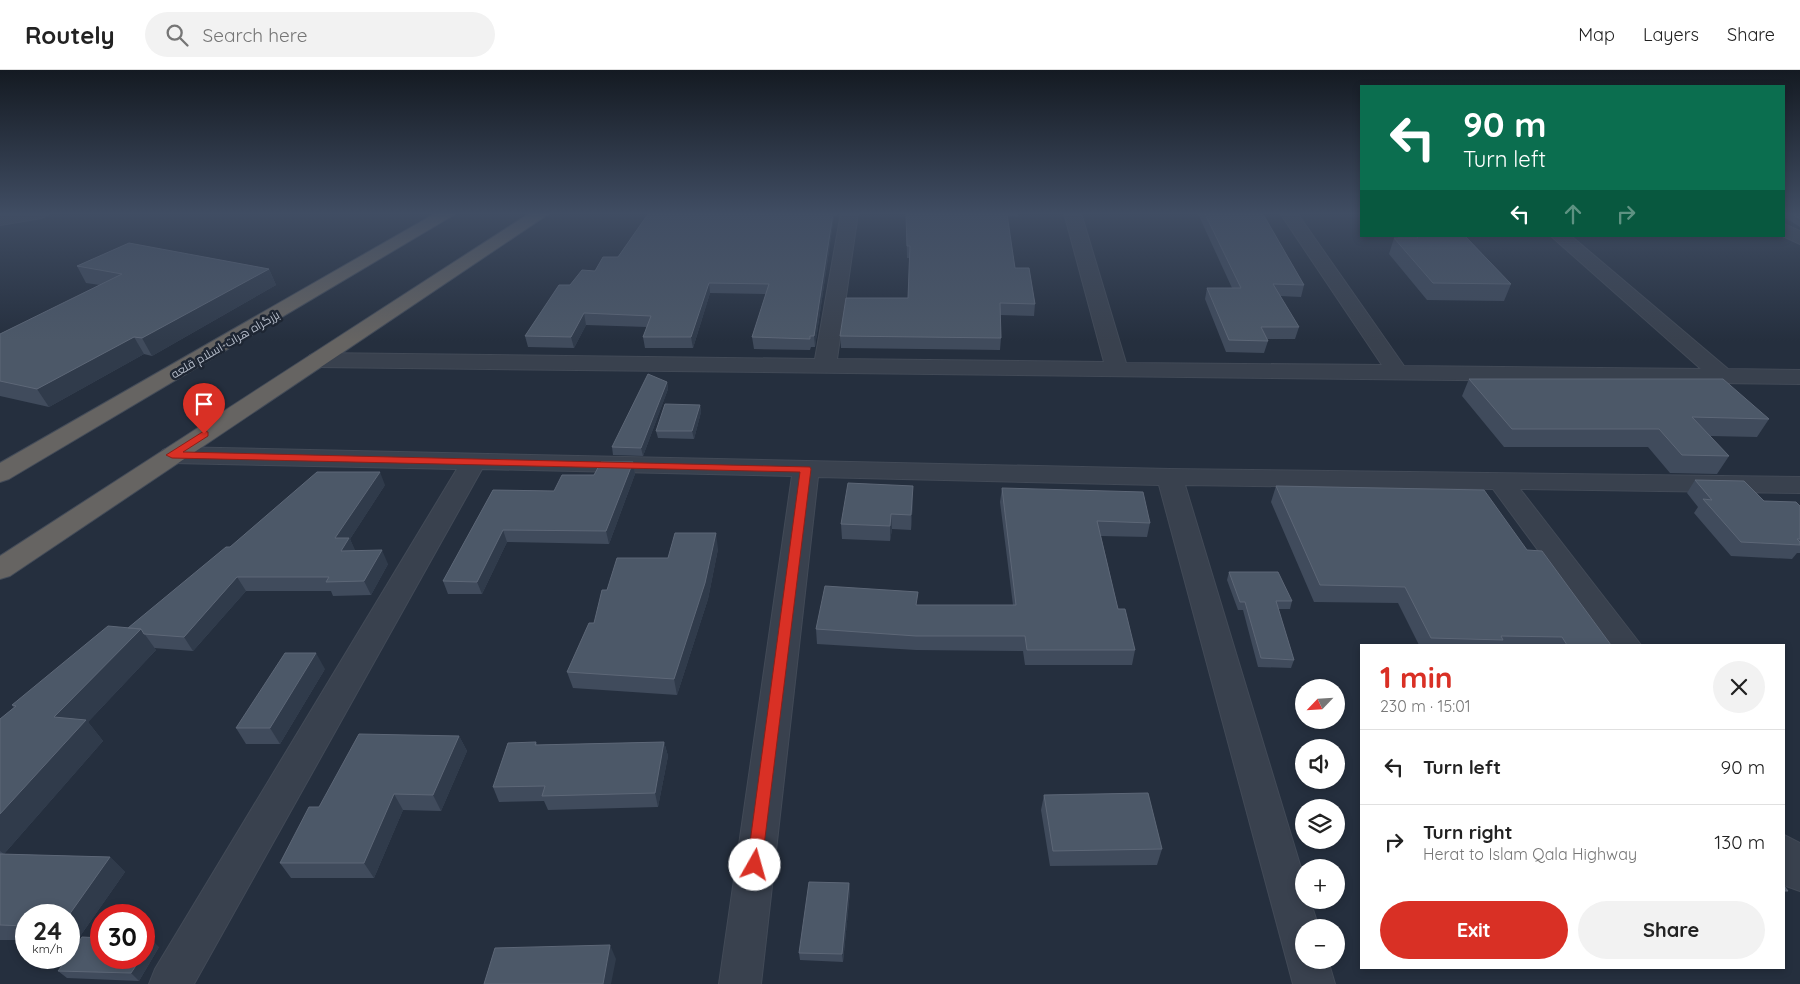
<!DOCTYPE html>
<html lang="en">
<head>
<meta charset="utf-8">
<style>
  :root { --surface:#fff; --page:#f2f2f2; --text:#222; --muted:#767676; --line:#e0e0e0; --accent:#d93025 }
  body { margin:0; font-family:Quicksand,Cairo,sans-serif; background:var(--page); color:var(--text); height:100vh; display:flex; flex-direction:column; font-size:19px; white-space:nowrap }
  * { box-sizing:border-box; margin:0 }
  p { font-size:16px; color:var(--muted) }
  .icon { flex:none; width:28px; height:28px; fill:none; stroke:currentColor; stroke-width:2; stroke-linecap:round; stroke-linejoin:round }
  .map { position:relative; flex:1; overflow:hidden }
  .panel { position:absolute; left:1360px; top:574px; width:425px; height:325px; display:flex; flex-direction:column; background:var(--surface); border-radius:0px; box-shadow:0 2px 8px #0003 }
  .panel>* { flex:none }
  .top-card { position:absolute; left:1360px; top:15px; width:425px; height:152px; border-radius:0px; box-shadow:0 2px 8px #0003; background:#0b6e4f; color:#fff; overflow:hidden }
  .needle { width:32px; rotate:245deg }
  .tools { position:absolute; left:1295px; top:609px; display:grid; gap:10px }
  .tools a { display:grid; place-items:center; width:50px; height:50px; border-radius:50%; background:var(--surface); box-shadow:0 2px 8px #0003; font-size:25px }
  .speed { position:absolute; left:15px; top:834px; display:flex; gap:10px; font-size:25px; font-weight:700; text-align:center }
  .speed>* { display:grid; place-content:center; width:65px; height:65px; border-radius:50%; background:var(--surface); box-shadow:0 2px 8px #0003; line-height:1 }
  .speed small { font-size:12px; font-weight:400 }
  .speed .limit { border:8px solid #d22; background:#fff; color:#111 }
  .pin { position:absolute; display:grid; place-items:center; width:42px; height:42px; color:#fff; margin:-51px -21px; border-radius:50% 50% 50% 0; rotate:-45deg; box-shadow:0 0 5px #0007 }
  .pin .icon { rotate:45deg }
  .me { position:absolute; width:55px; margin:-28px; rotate:7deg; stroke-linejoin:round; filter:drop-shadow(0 0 4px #0008) }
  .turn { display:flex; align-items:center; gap:18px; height:105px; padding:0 20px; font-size:22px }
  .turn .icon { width:65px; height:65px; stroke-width:2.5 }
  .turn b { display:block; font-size:35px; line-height:42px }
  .lanes { display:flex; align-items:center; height:48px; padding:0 20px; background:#0003; justify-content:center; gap:25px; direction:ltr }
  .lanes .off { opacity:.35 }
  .round { display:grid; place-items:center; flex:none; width:52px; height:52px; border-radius:26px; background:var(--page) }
  .summary { display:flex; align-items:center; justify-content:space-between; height:85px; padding:0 20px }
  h1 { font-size:30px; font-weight:800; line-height:38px; color:var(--accent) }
  .cta { display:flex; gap:10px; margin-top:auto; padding:10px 20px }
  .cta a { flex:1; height:58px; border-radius:30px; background:var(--accent); color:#fff; font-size:20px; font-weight:800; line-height:58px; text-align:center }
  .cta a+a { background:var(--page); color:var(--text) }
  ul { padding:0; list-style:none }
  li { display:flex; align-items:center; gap:15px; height:75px; padding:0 20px; border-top:1px solid var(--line) }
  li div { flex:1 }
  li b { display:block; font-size:19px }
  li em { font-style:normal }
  header { display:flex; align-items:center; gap:30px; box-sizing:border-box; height:70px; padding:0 25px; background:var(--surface); border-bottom:1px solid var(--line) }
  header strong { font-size:24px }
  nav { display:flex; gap:28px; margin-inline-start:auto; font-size:18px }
  .search { width:350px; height:45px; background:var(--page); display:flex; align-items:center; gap:12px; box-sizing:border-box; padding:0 18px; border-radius:28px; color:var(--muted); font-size:19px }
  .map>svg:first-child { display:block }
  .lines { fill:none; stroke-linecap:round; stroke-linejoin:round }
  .minor-casing { stroke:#424a57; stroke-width:2 }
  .trunk-casing { stroke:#444c59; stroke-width:2 }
  .minor { fill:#39414e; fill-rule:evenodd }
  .trunk { fill:#666462; fill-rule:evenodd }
  .wall { fill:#404b5c }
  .shaded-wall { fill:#303b4b }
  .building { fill:#4c5868; stroke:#5d6777 }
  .route { fill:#d93025; stroke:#8d1f18 }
  .labels { text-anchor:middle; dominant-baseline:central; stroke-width:5; stroke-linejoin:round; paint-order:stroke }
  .far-street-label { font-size:12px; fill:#b5bcc9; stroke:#1e2633 }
</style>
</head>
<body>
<header>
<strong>Routely</strong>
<div class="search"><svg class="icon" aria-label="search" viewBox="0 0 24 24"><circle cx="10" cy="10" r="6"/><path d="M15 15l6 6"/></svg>Search here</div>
<nav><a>Map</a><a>Layers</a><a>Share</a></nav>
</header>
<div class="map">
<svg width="1800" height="914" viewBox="0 0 1800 914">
  <rect width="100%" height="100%" fill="#252f3e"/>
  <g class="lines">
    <g class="minor-casing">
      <path id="minor" d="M8,143H50L42,148L0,155V145Z
        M841,143H858L837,289L1104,292L1064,143H1081L1126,293L1382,295L1280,143H1297L1404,296L1701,299L1551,166H1571L1728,299L1800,300V314L318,297L310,295L307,290L310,285L318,283L815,289Z
        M1784,154L1800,161V174L1783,166Z
        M172,377L1170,399L1800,407V423L1520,419L1641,575H1608L1493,419L1185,415L1304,808V830H1310L1319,858H1304V890H1328L1335,914H1293L1159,415L818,407L761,914H719L792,406L482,399L194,914H149L155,899L457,399L172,393L163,390L159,385L163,380Z
        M1784,765L1800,773V821L1786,816L1784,812Z"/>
    </g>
    <g class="trunk-casing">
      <path id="trunk" d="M436,143H457L9,409L0,412V393Z
        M530,143H550L10,506L0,509V486Z"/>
    </g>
    <use href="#minor" class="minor"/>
    <use href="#trunk" class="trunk"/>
  </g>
  <path class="wall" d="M648,144H837V146H834L815,277H811L810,280L754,279L752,267L766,224L710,223L693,278H645L643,267L647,257L586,255L574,278L528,277L525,266L570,215L618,187Z
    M906,144H1018V147L1007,146L1015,198L1035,234L1034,246L1000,245L1001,268L1000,280L841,278L840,266L908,228L909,188H907Z
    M1198,144H1263L1304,215L1301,227L1280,226L1299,257L1295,269H1267L1268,271L1264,283L1226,282L1205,229L1207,218H1232Z
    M1784,144H1800V157L1784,147Z
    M1397,166H1465L1511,214L1504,231L1427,230L1389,184L1394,168H1398Z
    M77,196L269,199L276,215L152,286L144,284L49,337L0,326V264L100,215L86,213Z
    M1469,309L1769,349L1757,367L1710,366L1729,386L1717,404L1670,403L1648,377H1504L1462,326Z
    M667,312L668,319L643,386L613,385L612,377Z
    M700,335L701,342L694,369L658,368L656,361Z
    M633,392L635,404L609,474L507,472L482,524H448L443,511L493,420L554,421L594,405Z
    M1695,410L1764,431L1800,436V483H1797L1792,489L1731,486L1694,443L1698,437L1687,423Z
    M385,415L350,469L355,481L388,494L371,525L333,526L331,521H246L193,581L154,578L156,580L88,652L103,671L4,784L110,787L125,802L76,872H69V845H26V870H0V649L14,638L12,635L128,558L230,477Z
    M1276,416L1527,480L1611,575H1419L1398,533L1314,532L1271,432Z
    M1002,418L1150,453L1147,467L1101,466L1118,539L1135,580L1132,595H1025L1023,581L916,580L817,574L816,559L918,535H1013L1000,432Z
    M913,431L911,460L892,459L890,471L842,469L841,454Z
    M718,479L708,529L677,625L573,618L567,602L594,553L607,520L668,488Z
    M1229,502L1292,531L1290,539H1278L1294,590L1291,598L1258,597L1243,540H1238L1227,510Z
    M325,599L280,674H246L236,658Z
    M459,666L467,681L441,741L403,740L374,808H291L280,793L319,737Z
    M536,672L537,675L664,672L668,686L658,737L548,740L544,731L499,732L493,717Z
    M1044,725L1162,779L1157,795L1050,796L1041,740Z
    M849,813L850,821L843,892L800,890L799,883Z
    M159,877L139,911L67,908L58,901Z"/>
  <path class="shaded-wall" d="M833,144H834V146L815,277L814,266Z
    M269,199L276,215L152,286L142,268Z
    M709,213L710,223L693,278L691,267Z
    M584,243L586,255L574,278L571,267Z
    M134,267L144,284L49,337L37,319Z
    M667,312L668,319L643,386L641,378Z
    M700,335L701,342L694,369L692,361Z
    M633,392L635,404L609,474L606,461Z
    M380,402L385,415L350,469L356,482L348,495L335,468Z
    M913,416V431L911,460V445Z
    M891,444L892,459L890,471V456Z
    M503,460L507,472L482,524L477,512Z
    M716,463L718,479L708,529L677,625L674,609Z
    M382,480L388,494L371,525L364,511Z
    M237,507L246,521L193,581L184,567Z
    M141,559L156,580L88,652L103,671L4,784L0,781V744L54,647Z
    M316,583L325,599L280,674L270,658Z
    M459,666L467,681L441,741L433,725Z
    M664,672L668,686L658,737L655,723Z
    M394,724L403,740L374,808L364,793Z
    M110,787L125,802L76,872L69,865V845Z
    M849,813L850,821L843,892L842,884Z
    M152,870L159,877L139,911L131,903L141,888H144V883Z
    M610,875L616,889L611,914H603Z"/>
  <path class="building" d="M648,144H833L814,266H810V269L752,267L769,214L709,213L691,267H643L651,246L584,243L571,267L525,266L559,215H570L582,200L595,201L603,187H618Z
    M906,144H1007L1015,198H1029L1035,234L1000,233L1001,268L840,266L846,228H908L910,176H907Z
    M1205,144H1263L1304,215L1273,214L1299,257H1261L1268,271L1229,270L1207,218H1241Z
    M1792,144H1800V149Z
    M1416,166H1465L1511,214L1433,213L1394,168H1418Z
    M129,173L269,199L142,268L134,267L37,319L0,311V264L122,204L77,196Z
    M648,304L667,312L641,378L612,377Z
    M1469,309H1723L1769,349L1692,347L1729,386L1682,385L1659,359H1512Z
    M665,334L700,335L692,361H656Z
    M601,392H633L606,461L503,460L477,512L443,511L493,420L554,421L562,405H594Z
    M317,402H380L335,468H349L341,481L382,480L364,511L326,512L329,507H237L184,567L144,564L141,559L128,558L226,477H230Z
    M1695,410L1744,411L1764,431L1796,432L1800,436V469H1797L1800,472V475L1741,472L1703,429L1712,430Z
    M848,413L913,416L911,445L891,444L890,456L841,454Z
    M1276,416L1484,420L1527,480L1542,481L1611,575H1567L1562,567L1501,566L1503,570L1431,568L1405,517L1320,515Z
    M1002,418L1143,422L1150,453L1097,451L1118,539H1125L1135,580H1027L1025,566H916L816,559L825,516L918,522L916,535H1016Z
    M675,463H716L705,513L674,609L567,602L589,553H594L602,520H607L617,488H668Z
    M1229,502H1278L1292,531H1276L1294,590L1261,588L1245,532H1240Z
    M108,556L141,559L54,647L86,650L0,744V649L16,636L12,635Z
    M285,583H316L270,658H236Z
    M359,664L459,666L433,725L394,724L364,793H280L309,737H319Z
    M536,672L535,675L664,672L655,723L542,726L545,716L493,717L508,673Z
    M1148,723L1162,779L1053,781L1044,725Z
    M0,784L110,787L69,845H26V856L0,855Z
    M809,812L849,813L842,884L799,883Z
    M1784,816L1788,821H1784Z
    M82,867L101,868V888H141L131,903L58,901L68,888H69V886Z
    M144,869L152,870L144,883Z
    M610,875L603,914H484L495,878Z"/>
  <linearGradient id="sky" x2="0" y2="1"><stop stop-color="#141a22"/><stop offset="0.53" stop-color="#404d63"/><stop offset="1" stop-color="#404d63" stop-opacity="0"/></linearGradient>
  <rect width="1800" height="271" fill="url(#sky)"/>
  <path class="route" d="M204,361L208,362V366L183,382L810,397L811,399L761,800L755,802L749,800L747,795L800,402L172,388L166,385Z"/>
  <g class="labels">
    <g class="far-street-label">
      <text transform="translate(225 274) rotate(-30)">بزرگراه هرات-اسلام قلعه</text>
    </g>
  </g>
</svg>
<div class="tools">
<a><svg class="needle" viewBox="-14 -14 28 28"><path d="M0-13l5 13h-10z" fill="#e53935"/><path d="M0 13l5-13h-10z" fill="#767676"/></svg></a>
<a><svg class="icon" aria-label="sound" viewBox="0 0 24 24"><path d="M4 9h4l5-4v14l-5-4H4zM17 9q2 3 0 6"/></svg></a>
<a><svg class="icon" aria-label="layers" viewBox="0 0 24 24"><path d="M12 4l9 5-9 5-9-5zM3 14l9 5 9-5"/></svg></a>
<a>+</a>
<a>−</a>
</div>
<div class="speed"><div>24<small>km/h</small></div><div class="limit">30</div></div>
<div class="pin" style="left:204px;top:364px;background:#d93025"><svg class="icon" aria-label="arrive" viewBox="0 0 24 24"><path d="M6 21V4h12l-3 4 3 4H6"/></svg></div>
<svg class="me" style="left:755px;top:795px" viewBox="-20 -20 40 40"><circle r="19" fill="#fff"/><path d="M0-13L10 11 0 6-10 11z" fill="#d93025"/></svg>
<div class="top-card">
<div class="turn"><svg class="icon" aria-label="left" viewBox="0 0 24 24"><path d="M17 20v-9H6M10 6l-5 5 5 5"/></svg><div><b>90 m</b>Turn left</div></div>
<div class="lanes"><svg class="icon" aria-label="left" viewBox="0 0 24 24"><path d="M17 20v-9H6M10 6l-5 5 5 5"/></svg><svg class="icon off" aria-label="ahead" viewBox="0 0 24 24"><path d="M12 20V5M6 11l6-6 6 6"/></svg><svg class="icon off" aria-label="right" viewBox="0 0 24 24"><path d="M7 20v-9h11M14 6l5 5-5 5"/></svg></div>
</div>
<section class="panel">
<div class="summary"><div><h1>1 min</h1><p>230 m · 15:01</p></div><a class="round"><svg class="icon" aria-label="close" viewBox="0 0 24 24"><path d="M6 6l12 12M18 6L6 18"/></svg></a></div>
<ul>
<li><svg class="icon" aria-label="left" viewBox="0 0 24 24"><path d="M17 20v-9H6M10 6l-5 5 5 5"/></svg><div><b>Turn left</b></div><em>90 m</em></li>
<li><svg class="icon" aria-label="right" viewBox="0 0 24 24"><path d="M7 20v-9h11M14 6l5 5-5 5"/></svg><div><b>Turn right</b><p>Herat to Islam Qala Highway</p></div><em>130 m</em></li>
</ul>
<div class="cta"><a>Exit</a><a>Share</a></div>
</section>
</div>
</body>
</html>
